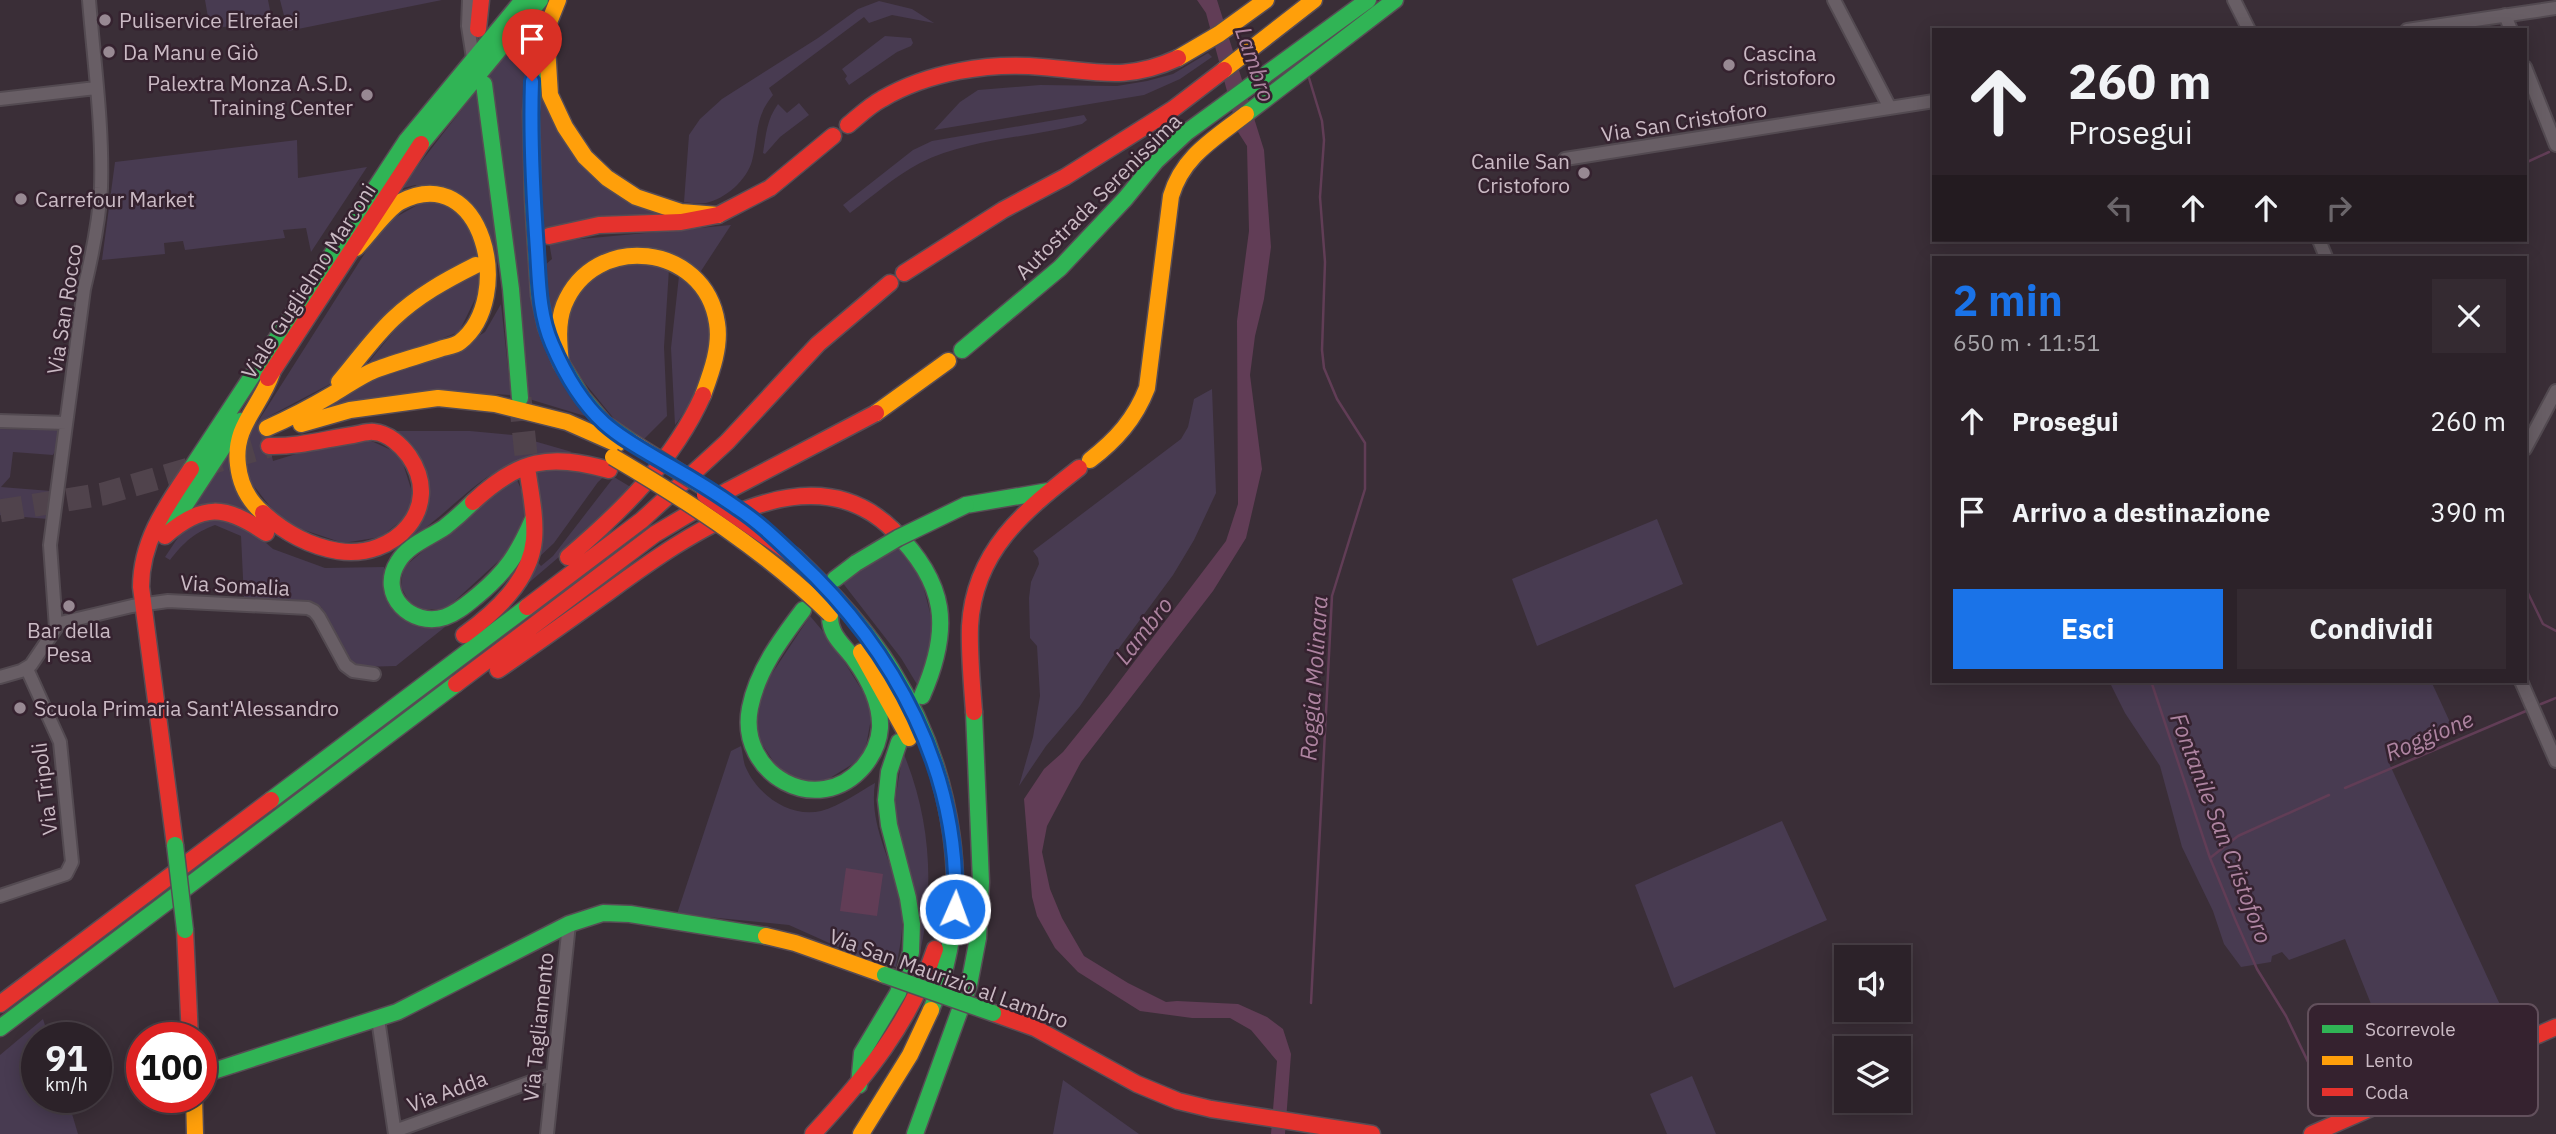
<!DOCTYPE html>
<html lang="it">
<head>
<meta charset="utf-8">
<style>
  :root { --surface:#2c2229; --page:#342a31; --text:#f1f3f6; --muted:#a6a4a8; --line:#483f46; --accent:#1a73e8 }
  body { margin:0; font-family:"IBM Plex Sans",sans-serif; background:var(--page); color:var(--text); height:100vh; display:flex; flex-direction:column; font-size:26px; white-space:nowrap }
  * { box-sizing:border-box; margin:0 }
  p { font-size:23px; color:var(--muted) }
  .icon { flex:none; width:38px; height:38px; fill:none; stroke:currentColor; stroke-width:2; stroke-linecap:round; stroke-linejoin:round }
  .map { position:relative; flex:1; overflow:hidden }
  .details { position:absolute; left:1932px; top:256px; width:595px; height:427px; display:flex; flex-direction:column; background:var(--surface); border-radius:0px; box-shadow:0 4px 18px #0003,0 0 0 2px var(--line) }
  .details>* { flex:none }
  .guide { position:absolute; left:1932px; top:28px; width:595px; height:214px; border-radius:0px; box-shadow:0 4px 18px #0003,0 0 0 2px var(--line); background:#2c2229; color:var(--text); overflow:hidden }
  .controls { position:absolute; left:1834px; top:945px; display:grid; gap:14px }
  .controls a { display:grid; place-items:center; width:77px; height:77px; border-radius:0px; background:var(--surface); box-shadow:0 4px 18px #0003,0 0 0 2px var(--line); font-size:35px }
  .speed { position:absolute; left:21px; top:1022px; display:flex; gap:14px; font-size:35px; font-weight:700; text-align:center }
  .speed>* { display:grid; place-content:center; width:91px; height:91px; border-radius:50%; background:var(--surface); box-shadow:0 4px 18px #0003,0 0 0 2px var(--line); line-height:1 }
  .speed small { font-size:18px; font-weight:400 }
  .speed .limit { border:10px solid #d22; background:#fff; color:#111 }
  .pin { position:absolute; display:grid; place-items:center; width:60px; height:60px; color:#fff; margin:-72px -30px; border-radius:50% 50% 50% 0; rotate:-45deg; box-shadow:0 0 7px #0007 }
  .pin .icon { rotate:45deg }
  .me { position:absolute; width:77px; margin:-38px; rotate:2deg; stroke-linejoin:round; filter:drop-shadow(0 0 5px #0008) }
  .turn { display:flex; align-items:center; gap:24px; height:147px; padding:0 21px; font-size:32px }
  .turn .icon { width:91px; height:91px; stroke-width:2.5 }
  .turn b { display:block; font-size:49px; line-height:60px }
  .lanes { display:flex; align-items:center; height:66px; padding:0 21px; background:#0003; justify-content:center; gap:35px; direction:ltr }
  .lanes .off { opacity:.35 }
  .round { display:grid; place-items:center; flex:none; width:74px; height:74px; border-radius:0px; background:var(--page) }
  .head { display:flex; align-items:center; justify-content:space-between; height:119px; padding:0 21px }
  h1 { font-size:42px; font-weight:700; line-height:52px; color:var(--accent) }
  .cta { display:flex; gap:14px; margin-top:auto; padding:14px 21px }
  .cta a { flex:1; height:80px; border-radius:0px; background:var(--accent); color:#fff; font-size:28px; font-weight:700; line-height:80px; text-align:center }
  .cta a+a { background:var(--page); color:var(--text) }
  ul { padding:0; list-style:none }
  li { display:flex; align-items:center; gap:21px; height:91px; padding:0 21px }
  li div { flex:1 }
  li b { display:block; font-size:26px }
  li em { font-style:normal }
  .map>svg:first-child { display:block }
  .green { fill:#483b51 }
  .water { fill:#613d56 }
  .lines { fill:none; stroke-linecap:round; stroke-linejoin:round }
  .stream { stroke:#613d56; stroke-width:2.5 }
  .highway-tunnel { stroke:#50434c; stroke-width:23; stroke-dasharray:23 11; stroke-linecap:butt }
  .street-casing { stroke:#534a51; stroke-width:16 }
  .fast-casing { stroke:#574c54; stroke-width:19 }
  .slow-casing { stroke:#574c54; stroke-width:19 }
  .jam-casing { stroke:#574c54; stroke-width:19 }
  .street { stroke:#685e65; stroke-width:12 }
  .fast { stroke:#30b455; stroke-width:16 }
  .slow { stroke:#ff9f0a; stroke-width:16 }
  .jam { stroke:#e5322d; stroke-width:16 }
  .fast-bridge-casing { stroke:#574c54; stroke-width:19; stroke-linecap:butt }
  .slow-bridge-casing { stroke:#574c54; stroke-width:19; stroke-linecap:butt }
  .jam-bridge-casing { stroke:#574c54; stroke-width:19; stroke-linecap:butt }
  .fast-bridge { stroke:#30b455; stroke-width:16 }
  .slow-bridge { stroke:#ff9f0a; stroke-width:16 }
  .jam-bridge { stroke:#e5322d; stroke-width:16 }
  .route-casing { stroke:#114b97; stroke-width:18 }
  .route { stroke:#1a73e8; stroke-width:12 }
  .poi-dot { fill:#988993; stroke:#35222f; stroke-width:2.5 }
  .labels { text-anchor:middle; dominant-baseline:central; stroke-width:5; stroke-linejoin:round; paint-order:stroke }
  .poi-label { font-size:21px; fill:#cabac4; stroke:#35222f; text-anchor:start }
  .street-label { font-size:21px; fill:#cabac4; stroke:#35222f }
  .water-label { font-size:23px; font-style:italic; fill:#ae84a1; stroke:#35222f }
  .key { fill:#35222f; stroke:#62505c; stroke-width:2 }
  .key-label { font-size:19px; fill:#cabac4 }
</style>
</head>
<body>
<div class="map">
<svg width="2556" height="1134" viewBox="0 0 2556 1134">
  <rect width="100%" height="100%" fill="#3a2e37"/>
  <path class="green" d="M205,0H268L272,20L210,29Z
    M280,0H442L288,31Z
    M879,1L912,9L934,23L892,15L869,23L864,17L769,88L773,95C754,118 759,134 752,161C747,180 725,199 706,203C699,204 691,203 684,202L689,135L700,119L722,99L818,38L858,9Z
    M546,2L531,234L585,416L529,399L489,74Z
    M885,36L911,38L913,43L911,46L897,52L849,85L845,79L847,76L842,69Z
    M1208,53L1212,57L1180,79L1144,95L934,130L960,102L978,90L1040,85L1117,86L1147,81L1173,74Z
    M541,85L565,143L673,218L541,233Z
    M476,91L501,276L487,226L415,185L400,189Z
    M799,103L809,115L780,137L765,154L763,153C766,134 767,119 778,104L787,113Z
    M1084,115L1087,120L1082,124C1029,138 971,138 920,163C895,176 873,196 850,213L843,205L913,150L932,141Z
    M297,140L298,178L367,167L311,252L306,228L283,230L285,238L185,250L183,241L164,243L165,254L102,260L115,162Z
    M428,199L464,210L479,256L334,382L264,419L273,461L358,435L400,454L413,495L408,515L381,537L343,543L283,523L245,475L249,431L259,420L370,245L389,221Z
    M731,225L701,271L603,254L552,323L545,265L552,259L549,242Z
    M631,262L669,269L664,347L667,416L643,440L620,426L570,365L566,316L589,279Z
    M481,270V287L459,332L364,368L409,313Z
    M679,276C688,282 706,303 709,314C718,347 696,399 675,425L671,348Z
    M501,304L511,395L495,394L325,406L371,380L449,355L485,332Z
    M1212,389L1216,493L1194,540L1173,575L1111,659L1080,706L1046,746L1019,786L1033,737L1040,696L1037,646L1030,638L1029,598L1031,582L1039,564L1038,558L1033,551L1181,439L1188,427L1194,399Z
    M0,429L61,430L60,442L53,455L13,452L10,477L1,487L51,491L48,519L0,515Z
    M392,431H470L513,435L572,452C541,455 513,460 486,478C453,501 408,552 369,558C339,562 307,554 282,539C269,530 258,517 244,510C226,501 205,508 187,513L233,445C232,452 228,464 229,471C233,488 247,504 259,515C301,558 387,577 421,515C429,500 427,479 420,464C413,451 402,441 392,431Z
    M534,466L608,473L598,482L554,543L536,560L541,566L553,556L614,477L634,489L580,539L525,586Z
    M514,473L527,503L517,544L446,609H413L401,587L403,568Z
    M217,514L251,530L273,549L325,568L384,567L390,600L445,627L396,666L360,667L348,660L321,607L244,599L241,536L215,525C194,533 184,542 170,560L165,557L183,530Z
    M1657,519L1683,584L1537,646L1512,579Z
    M904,542L916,558L935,632L918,686L901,658L842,582Z
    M810,616L832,642L873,708L864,757L822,783L783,776L752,729L759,693Z
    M2109,681H2431L2455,733L2389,763L2513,1033L2469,1054L2445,1027L2435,1031L2441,1067L2403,1084L2345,939L2289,960L2282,952L2272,956L2271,962L2241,967L2224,944L2213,911L2182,847L2160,766L2125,713Z
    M741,746C743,753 743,762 746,768C758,795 790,818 821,811C840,806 859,792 875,783C869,823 889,855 899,893C906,918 901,942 896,967L856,955L789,925L677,914L731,751Z
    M903,752C933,824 936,901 914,976L893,813Z
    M1782,821L1827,920L1674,988L1635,885Z
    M43,1019L49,1038H37V1097H67L78,1134H0V1055Z
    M1692,1076L1716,1134H1667L1650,1094Z
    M1063,1080L1139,1134H1053Z"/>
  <path class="water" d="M1197,0H1217L1264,150L1271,247L1264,299L1255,336L1250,375L1262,469L1246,538L1213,591L1081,762L1047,826L1042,852L1050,889L1062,918L1084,956L1128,983L1166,1002L1177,1001L1238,1004L1267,1017L1283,1029L1291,1054L1285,1134H1271L1277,1061L1251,1030L1230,1018H1192L1140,1011L1078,972L1055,948L1037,916L1032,897L1024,799L1044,769L1063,752L1109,695L1226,541L1238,504L1237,321L1249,231L1247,146L1238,132L1206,13Z
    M846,868L883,874L877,916L840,911Z"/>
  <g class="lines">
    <path class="stream" d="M1309,78L1322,121L1324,140L1320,197L1325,262L1322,350L1324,368L1337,399L1365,443V489L1332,596L1311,1003
      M2525,163L2549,152
      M2525,587L2543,624L2556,631
      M2151,681L2210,858L2235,919L2257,969L2286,1016L2334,1116
      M2541,704L2556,698
      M2345,788L2526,711
      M2210,858L2238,836L2329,795"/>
    <path class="highway-tunnel" d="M520,398L528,474
      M0,511L103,494L269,446"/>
    <g class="street-casing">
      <path id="street" d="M469,0L468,26L473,58
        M1834,0L1890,108
        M2234,0L2249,30
        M2505,15L2511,30
        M2407,30L2556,8
        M2525,67L2556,145
        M0,99L96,88
        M1565,159L1934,101
        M2319,240L2326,257
        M0,421L66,423
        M2525,449L2556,391
        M56,624L132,606L168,601L308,608L314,611L319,617L345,665L353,671L374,674
        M0,677L21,671L31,665L56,628L50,545L84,289C92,256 99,222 101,188C103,126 94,62 89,0
        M2521,681L2556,761
        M0,896L66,874L72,862L60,742L27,669
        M378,1019L395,1134
        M395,1131L553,1074
        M547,1134L569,924"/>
    </g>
    <g class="fast-casing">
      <path id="fast" d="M546,30L536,54L531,112L533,199L539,295L546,327L561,363L582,397L604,423L632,442
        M484,84L511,289L520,398
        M1246,114L1395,0
        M421,144L540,0
        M962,350L1060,268L1125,199L1156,161L1187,132L1368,0
        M191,469L407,140L523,0
        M473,502C464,511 455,519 445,527C429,538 408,545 398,562C377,595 412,628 445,617C457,613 467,604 477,596C506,572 518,554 533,519
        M966,505L1049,491
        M170,528L240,421
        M893,530C947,583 952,628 922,696
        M794,556C830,590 865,627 891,669C953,769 977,899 931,1010
        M835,579L856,563
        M803,610C781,639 757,671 750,708C737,774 818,820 864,766C873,755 879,742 880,728C881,703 868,678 854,659C842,643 829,635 830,614
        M271,800L527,607
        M0,1028L456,684
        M201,1075L397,1012L569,924L603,913L630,914L766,936
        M859,1085L862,1053L898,993L911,952L912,924L908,898L889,825L886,800L889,772L899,742
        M915,1134L969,985L978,938L981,882L974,712"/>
    </g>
    <g class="slow-casing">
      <path id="slow" d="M558,0L546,30L550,95L565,127L585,157L607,178L636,197L681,212L718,215
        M1178,58L1219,34L1266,0
        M1224,70L1314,0
        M561,363C559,344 557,323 564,305C594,231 705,243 717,323C721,347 711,373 703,395
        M339,382C357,361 373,338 393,319C417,296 446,280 476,265
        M876,413L948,361
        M301,424L350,410L438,398L495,404L567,422L617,444
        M267,428C290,418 311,407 333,394C347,386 360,376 375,370C396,362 419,356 440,349C446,347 455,346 460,342C516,298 483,159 400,202C387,209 368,236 356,248
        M1090,460C1116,440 1135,419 1147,388L1171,196C1183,156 1214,139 1246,114
        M263,513C249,501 240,484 238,465C233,426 260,408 272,373
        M861,652L909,738
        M766,936L795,943L885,975
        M194,1097L195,1134
        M861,1134L910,1055L931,1010"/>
    </g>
    <g class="jam-casing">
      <path id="jam" d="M478,29L481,0
        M848,125C859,116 869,106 882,99C928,72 989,62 1042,67C1096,71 1126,82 1178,58
        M549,236L599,225L681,222L718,215L770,188L833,136
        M904,273L1003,210L1065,177L1173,109L1224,70
        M268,378L421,144
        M473,502C519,459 549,453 609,470
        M263,513C285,533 309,546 338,551C394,560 445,508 409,456C401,445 388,433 374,432C368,431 360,434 353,435C325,439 298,447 269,446
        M165,536C203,503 225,505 266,533
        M568,557C621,512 674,460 703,395
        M527,607L642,520L727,442L818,344L890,283
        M464,635C495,612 530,581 534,540C536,518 531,495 528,474
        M498,670C533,646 568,621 603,596C679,541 806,444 893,530
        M456,684L655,534L729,490L876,413
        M974,712C972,684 969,654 970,626C974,551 1024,511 1079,468
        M175,845L141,587C141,541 166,506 191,469
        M185,930L190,1038
        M0,1004L271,800
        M993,1013L1035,1028L1137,1084L1178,1101L1211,1109L1372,1134
        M813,1134C865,1078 911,1022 935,949
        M2312,1134L2556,1027"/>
    </g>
    <use href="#street" class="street"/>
    <use href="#fast" class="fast"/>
    <use href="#slow" class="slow"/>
    <use href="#jam" class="jam"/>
    <g class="fast-bridge-casing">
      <path id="fast-bridge" d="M856,563L898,538L966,505
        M175,845L185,930
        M885,975L993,1013"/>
    </g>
    <g class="slow-bridge-casing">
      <path id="slow-bridge" d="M632,442L721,498
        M613,457C691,503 765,551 830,614"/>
    </g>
    <g class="jam-bridge-casing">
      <path id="jam-bridge" d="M705,495L794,556"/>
    </g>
    <use href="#fast-bridge" class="fast-bridge"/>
    <use href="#slow-bridge" class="slow-bridge"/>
    <use href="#jam-bridge" class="jam-bridge"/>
  </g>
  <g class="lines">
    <g class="route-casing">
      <path id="route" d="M532,81C530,138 533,194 537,250C539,282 539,314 552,344C564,372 581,402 604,423C623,440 648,453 670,466C693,479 716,493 737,508C760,523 778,541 797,559C895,650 961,773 955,909"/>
    </g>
    <use href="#route" class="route"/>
  </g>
  <g class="poi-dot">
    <circle cx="105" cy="20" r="7"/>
    <circle cx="109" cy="52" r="7"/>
    <circle cx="1729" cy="65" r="7"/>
    <circle cx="367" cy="95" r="7"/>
    <circle cx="1584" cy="173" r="7"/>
    <circle cx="21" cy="199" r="7"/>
    <circle cx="69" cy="606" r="7"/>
    <circle cx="20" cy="708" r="7"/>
  </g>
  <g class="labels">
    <g class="poi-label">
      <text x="119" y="20">Puliservice Elrefaei</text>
      <text x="123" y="52">Da Manu e Giò</text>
      <text x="1743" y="53">Cascina<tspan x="1743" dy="24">Cristoforo</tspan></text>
      <text x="353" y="83" text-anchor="end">Palextra Monza A.S.D.<tspan x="353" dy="24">Training Center</tspan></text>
      <text x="1570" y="161" text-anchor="end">Canile San<tspan x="1570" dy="24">Cristoforo</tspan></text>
      <text x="35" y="199">Carrefour Market</text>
      <text x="69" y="630" text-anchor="middle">Bar della<tspan x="69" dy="24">Pesa</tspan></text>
      <text x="34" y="708">Scuola Primaria Sant'Alessandro</text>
    </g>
    <g class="street-label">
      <text transform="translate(1684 121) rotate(-9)">Via San Cristoforo</text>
      <text transform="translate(1098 196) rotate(-45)">Autostrada Serenissima</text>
      <text transform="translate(308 281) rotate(-57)">Viale Guglielmo Marconi</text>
      <text transform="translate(64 309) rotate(-81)">Via San Rocco</text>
      <text transform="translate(235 585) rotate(3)">Via Somalia</text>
      <text transform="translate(44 789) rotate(-97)">Via Tripoli</text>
      <text transform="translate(949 978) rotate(20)">Via San Maurizio al Lambro</text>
      <text transform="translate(538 1027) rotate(-84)">Via Tagliamento</text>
      <text transform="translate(447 1091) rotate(-20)">Via Adda</text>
    </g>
    <g class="water-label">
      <text transform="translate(1256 64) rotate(71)">Lambro</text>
      <text transform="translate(1143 630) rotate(-52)">Lambro</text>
      <text transform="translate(1313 678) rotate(-86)">Roggia Molinara</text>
      <text transform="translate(2429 735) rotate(-23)">Roggione</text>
      <text transform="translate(2222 828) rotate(69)">Fontanile San Cristoforo</text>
    </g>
  </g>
  <rect x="2308" y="1004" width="230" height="112" rx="10" class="key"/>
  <rect x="2322" y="1025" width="31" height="8" fill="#30b455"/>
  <rect x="2322" y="1056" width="31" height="9" fill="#ff9f0a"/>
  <rect x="2322" y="1088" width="31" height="8" fill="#e5322d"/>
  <g class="key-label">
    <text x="2365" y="1036">Scorrevole</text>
    <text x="2365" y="1067">Lento</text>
    <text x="2365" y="1099">Coda</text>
  </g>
</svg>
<div class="controls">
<a><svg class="icon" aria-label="sound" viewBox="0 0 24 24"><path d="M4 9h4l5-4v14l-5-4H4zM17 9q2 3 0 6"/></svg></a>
<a><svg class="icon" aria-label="layers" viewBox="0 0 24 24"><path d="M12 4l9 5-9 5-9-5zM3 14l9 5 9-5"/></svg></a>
</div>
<div class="speed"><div>91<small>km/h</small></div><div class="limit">100</div></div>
<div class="pin" style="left:532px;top:81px;background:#d93025"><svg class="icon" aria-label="arrive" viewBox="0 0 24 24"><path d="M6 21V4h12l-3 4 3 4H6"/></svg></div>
<svg class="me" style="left:955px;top:909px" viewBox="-20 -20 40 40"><circle r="17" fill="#1a73e8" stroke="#fff" stroke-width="3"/><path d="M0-11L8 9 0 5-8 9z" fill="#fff"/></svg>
<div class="guide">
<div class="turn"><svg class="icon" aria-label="ahead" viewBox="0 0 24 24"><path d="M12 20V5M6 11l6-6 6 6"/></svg><div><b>260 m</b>Prosegui</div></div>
<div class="lanes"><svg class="icon off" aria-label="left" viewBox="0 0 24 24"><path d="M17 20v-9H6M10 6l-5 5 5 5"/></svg><svg class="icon" aria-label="ahead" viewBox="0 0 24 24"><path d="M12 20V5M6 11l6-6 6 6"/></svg><svg class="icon" aria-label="ahead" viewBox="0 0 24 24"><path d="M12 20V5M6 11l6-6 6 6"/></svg><svg class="icon off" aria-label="right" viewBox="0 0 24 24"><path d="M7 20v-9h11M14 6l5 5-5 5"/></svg></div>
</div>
<section class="details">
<div class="head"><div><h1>2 min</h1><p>650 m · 11:51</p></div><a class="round"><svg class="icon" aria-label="close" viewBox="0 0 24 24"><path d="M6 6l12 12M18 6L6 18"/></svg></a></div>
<ul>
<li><svg class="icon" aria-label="ahead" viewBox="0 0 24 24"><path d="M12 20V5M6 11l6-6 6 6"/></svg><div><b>Prosegui</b></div><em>260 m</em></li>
<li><svg class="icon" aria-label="arrive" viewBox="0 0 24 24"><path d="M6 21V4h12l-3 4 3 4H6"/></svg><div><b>Arrivo a destinazione</b></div><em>390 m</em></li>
</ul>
<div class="cta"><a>Esci</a><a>Condividi</a></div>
</section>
</div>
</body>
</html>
